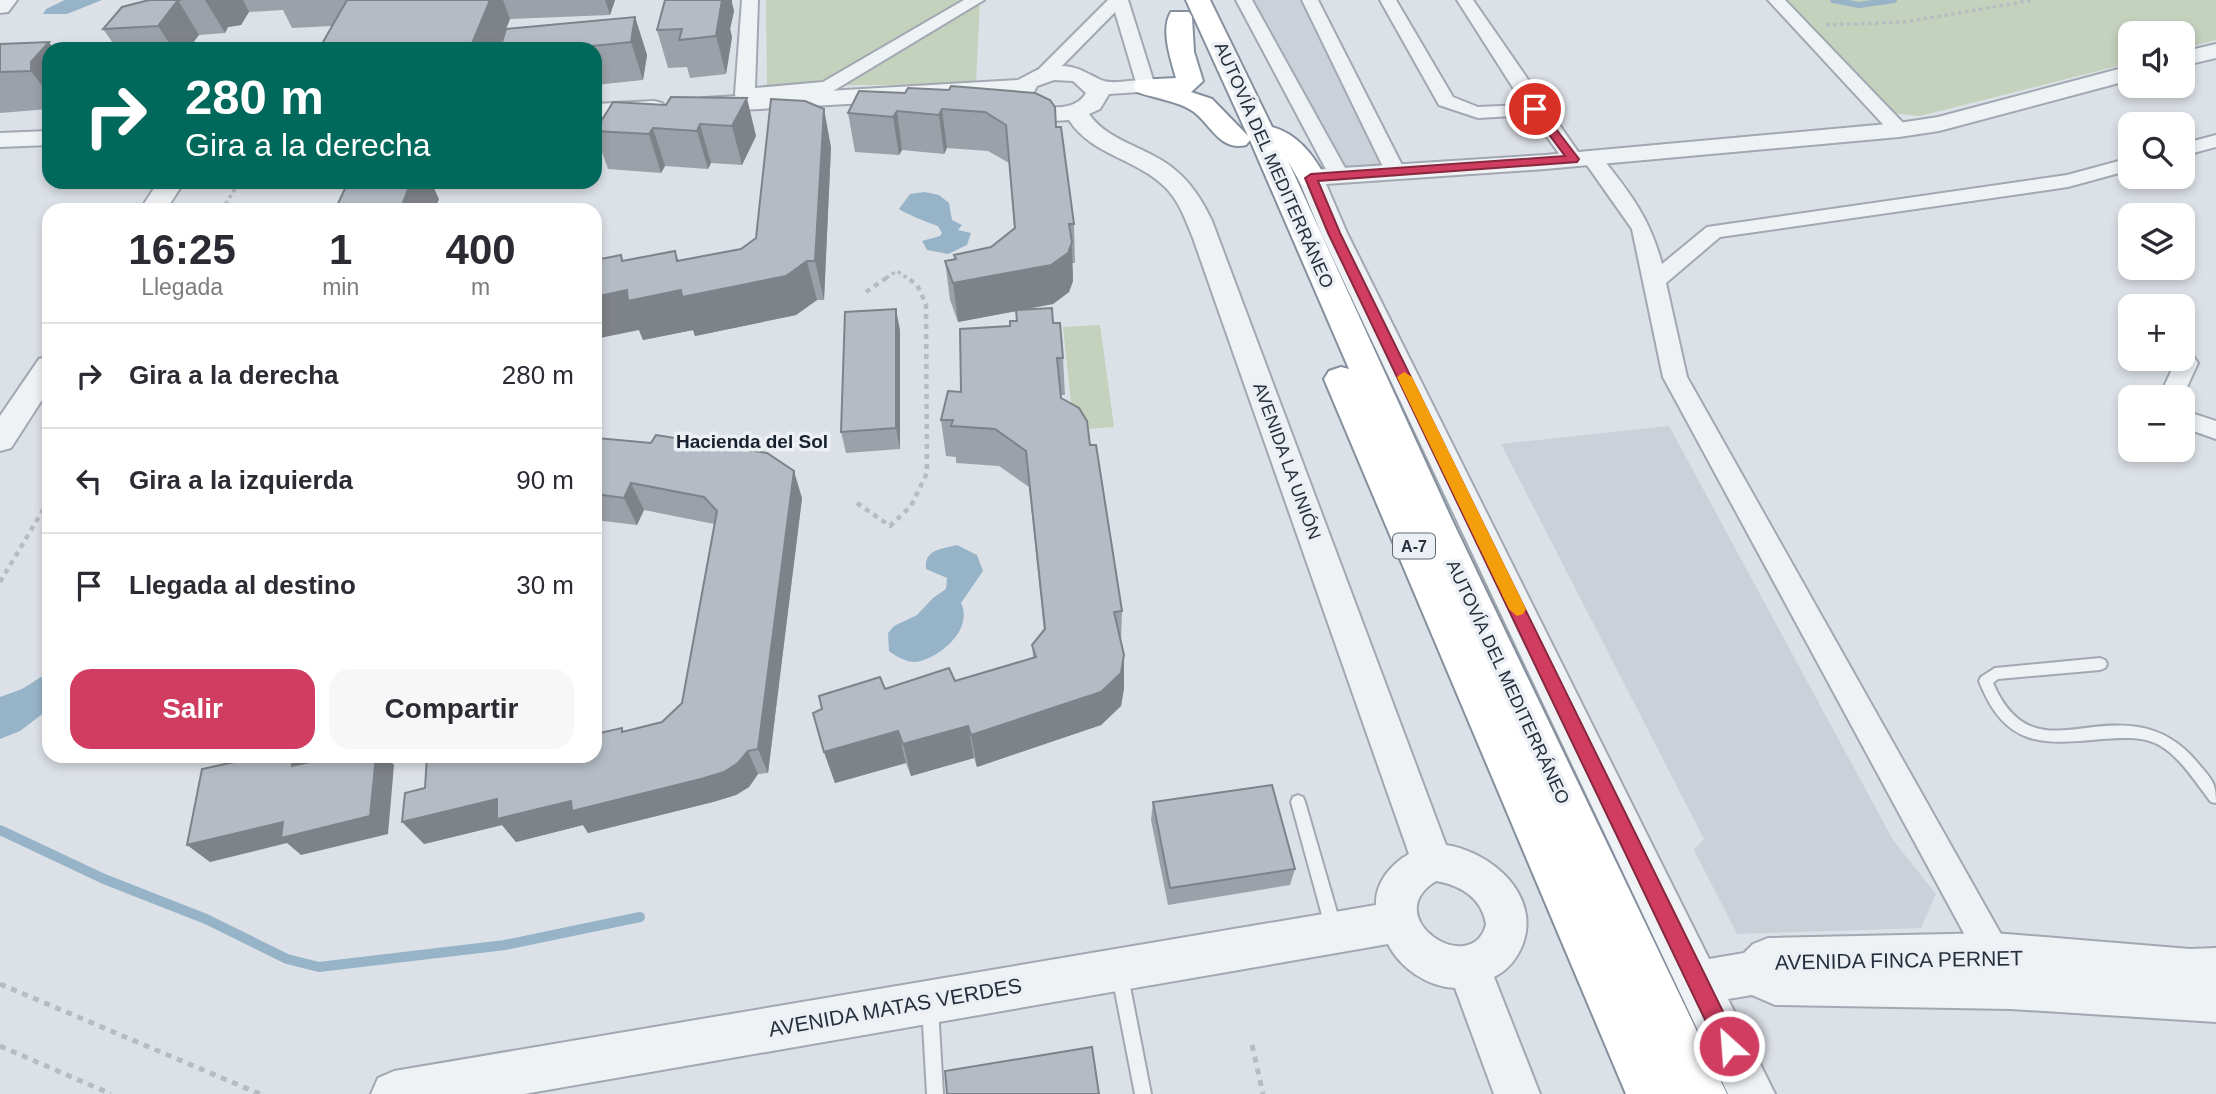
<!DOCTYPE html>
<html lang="es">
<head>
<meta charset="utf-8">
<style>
  :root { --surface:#fff; --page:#f7f7f7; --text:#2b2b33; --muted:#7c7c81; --line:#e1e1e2; --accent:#d03d60 }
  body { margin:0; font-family:Arial,sans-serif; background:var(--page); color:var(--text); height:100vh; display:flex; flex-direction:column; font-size:26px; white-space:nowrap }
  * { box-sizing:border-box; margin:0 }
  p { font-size:23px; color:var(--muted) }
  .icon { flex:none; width:38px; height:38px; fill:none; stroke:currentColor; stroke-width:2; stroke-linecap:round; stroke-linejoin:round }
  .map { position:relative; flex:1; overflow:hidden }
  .sheet { position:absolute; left:42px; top:203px; width:560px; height:560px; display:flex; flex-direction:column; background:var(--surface); border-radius:21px; box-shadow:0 4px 10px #0003 }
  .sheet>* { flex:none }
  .hud { position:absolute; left:42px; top:42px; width:560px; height:147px; border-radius:21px; box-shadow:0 4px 10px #0003; background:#00695c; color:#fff; overflow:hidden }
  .buttons { position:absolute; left:2118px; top:21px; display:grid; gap:14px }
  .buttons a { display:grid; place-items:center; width:77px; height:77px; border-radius:14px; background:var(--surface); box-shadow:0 4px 10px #0003; font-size:35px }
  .pin { position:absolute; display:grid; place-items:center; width:60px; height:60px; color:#fff; margin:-30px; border:4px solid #fff; border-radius:50%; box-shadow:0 2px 7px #0007 }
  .me { position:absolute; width:77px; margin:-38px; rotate:334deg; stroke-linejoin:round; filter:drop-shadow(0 0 5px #0008) }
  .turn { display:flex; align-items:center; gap:24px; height:147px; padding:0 28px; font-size:32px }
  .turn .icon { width:91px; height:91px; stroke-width:2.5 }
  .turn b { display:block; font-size:49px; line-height:60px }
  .eta { display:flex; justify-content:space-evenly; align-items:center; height:119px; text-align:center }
  .eta b { font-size:42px; font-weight:600; line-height:49px }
  .action { display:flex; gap:14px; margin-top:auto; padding:14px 28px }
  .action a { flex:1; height:80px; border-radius:21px; background:var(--accent); color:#fff; font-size:28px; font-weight:600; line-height:80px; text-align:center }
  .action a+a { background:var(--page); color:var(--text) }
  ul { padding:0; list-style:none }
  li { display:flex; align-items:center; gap:21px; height:105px; padding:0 28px; border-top:2px solid var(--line) }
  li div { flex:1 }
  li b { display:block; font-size:26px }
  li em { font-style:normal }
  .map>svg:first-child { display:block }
  .built { fill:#cad1d9 }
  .green { fill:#c4d1bd }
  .water { fill:#96b3c8 }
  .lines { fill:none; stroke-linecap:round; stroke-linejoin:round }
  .stream-far1 { stroke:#96b3c8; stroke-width:6 }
  .stream { stroke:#96b3c8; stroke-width:10 }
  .service-casing { stroke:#a2a8b1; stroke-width:4 }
  .minor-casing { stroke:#a2a8b1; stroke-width:4 }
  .tertiary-casing { stroke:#a2a8b1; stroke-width:4 }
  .trunk-casing { stroke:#84909e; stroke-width:4 }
  .path-far2 { stroke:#b7bcc1; stroke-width:3.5; stroke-dasharray:3.5 3.5; stroke-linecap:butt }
  .path-far1 { stroke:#b7bcc1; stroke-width:4.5; stroke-dasharray:5 5; stroke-linecap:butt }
  .path { stroke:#b7bcc1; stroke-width:5; stroke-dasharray:6 6; stroke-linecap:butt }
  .service { fill:#eff2f5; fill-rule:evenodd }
  .minor { fill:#eff2f5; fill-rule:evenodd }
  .tertiary { fill:#eff2f5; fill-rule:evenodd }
  .trunk { fill:#fff; fill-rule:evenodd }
  .wall { fill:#9ba1a9 }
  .shaded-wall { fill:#7e8389 }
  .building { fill:#b4bbc4; stroke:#7e8389; stroke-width:2 }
  .route { fill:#d03d60; stroke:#87283e; stroke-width:2 }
  .slow { fill:#f59e0b }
  .labels { text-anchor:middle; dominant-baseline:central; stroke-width:7; stroke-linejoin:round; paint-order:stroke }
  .shield { fill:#ecf0f5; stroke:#616a74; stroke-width:2 }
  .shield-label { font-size:16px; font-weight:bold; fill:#26303d }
  .street-label { font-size:18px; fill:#26303d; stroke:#ecf0f5 }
  .neighbourhood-label { font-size:19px; font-weight:bold; fill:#18222e; stroke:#ecf0f5 }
  .near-street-label { font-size:21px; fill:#26303d; stroke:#ecf0f5 }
</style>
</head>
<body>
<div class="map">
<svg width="2216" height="1094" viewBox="0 0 2216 1094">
  <rect width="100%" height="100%" fill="#dce1e7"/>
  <path class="built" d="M1237,0H1314L1396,166L1349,170L1313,148Z
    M1669,426L1893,840L1936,894L1921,928L1737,934L1694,850L1704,839L1501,444Z"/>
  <path class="green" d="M766,0H980L976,84L767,86Z
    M1783,0H2216V40L2182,49V33H2130V63L1920,116L1889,113Z
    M1100,325L1114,427L1074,430L1063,327Z"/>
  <path class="water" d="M65,0H102L67,14H43L46,9Z
    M925,192L939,195L949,203L952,220L962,225L958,230L971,233L967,245L948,254L927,250L922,241L940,236L942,233L938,226C931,224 904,213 899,209L910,194Z
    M957,545L977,555L983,571L961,603C973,629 943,654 921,661C910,665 897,657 889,651L888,633L894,626L917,615L933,598L946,589L947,578L926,569C924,549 942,549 957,545Z
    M49,672V709L20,731L0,739V697L22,689Z"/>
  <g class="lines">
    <path class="stream-far1" d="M1833,0L1859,5L1894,0"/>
    <path class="stream" d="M0,830L104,879L206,919L287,959L319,967L505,945L640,917"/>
    <g class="service-casing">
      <path id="service" d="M2100,658L2105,660L2107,664L2105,668L2100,670L1998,679L1993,683C2027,761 2079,717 2138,727C2163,731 2181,743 2197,762C2211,779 2216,781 2216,803L2211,802C2195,782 2179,754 2155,743C2139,736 2119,738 2102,739C2041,745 2005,747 1979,681L1981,677L1995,668Z
        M1298,795L1303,797L1305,802L1341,926L1338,931L1333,933L1328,931L1325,926L1291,802L1293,797Z
        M1120,968L1126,970L1128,976L1151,1094H1135L1112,976L1114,970Z
        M930,999L936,1001L938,1007L943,1094H927L922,1007L924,1001Z"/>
    </g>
    <g class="minor-casing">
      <path id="minor" d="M742,0H758L755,88L823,82L964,0H984L833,91L754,99L752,107H738L735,94Z
        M1108,0H1128L1155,86L1152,90H1140L1137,86L1115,12L1049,79H1037L1034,75L1037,71Z
        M1236,0H1252L1350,177L1347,181L1340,183L1330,177Z
        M1302,0H1318L1406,173L1403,177L1396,179L1386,173Z
        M1380,0H1396L1453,97L1478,107L1524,105L1457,0H1473L1583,159L1580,163H1566L1531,115L1478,118L1439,105Z
        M1768,0H1785L1906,126L1909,130L1906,134H1892Z
        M2216,135V147L2182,156V144Z
        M1592,152L1599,154C1630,193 1649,216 1662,264L1707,227L1714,226L2067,175L2130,158V170L2068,187L1720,237L1666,283L1687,377L2011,952L2016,964L2011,976L1999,981L1987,976L1663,377L1632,229L1582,158Z
        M2186,355L2194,357L2198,363L2182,398L2159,397L2177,359Z
        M2182,410L2216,421V439L2182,427Z"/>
    </g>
    <g class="tertiary-casing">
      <path id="tertiary" d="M0,0H17L8,12L0,13Z
        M2216,44V58L2182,66V52Z
        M1064,66C1079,67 1088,74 1101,80C1116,86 1138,77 1154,81L1158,86L1154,91L1109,94L1100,109L1089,114C1104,136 1132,144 1154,156C1182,170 1199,193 1212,221L1446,845C1492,852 1542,896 1522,946C1516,960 1508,970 1494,977L1540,1094H1494L1455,988C1428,987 1400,968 1388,944L524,1094H371L378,1078L394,1071L1376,905C1375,883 1391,864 1409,854L1193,238C1186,221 1180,203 1167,189C1139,159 1092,156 1069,120L1052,121L1024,114L1010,95L704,112L696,110L692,105L696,100L704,98L1018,80L1037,70ZM1054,80L1073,81L1086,93C1078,108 1056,110 1041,104L1033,94L1037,86ZM1436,881C1461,885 1483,899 1486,925C1471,979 1377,917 1436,881Z
        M2130,66V80L1939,131L1899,137L1545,169L1326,184L1347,233L1709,959L1744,953L1753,944L1768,938L1994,933L2190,949L2216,948V1022L2011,1009L1775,1005L1752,995L1728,999L1775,1094H1728L1321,233L1298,178L1302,173L1311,170L1545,155L1899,123L1938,117Z
        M654,101L662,103L666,108L662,113L595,118V104Z
        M49,131V145L0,147V133Z
        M158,182H184L166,210H140Z
        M49,356V389L11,448L0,451V416L39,359Z"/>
    </g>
    <g class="trunk-casing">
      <path id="trunk" d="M1186,0H1210L1272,127C1298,134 1314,156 1326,178L1321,184L1311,187L1301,184L1288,161L1452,520L1727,1094H1626L1324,379L1329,371L1341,367L1349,369L1250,140L1246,145C1220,151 1212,126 1194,112C1179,101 1153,98 1137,92L1133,86L1137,80L1176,78C1171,60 1160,29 1171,12H1189L1192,17L1194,52L1203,81L1191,92L1212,99L1248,136Z"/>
    </g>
    <path class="path-far2" d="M1826,25L1905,22L2034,0
      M222,210L239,182
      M886,278L897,271L907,278"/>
    <path class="path-far1" d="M866,292L889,276
      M857,503L890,526L911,506L927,473L926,304L917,285L905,276
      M0,582L49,500"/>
    <path class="path" d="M0,984L260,1094
      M1252,1045L1263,1094
      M0,1046L111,1094"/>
    <use href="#service" class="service"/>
    <use href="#minor" class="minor"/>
    <use href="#tertiary" class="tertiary"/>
    <use href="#trunk" class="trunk"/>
  </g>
  <path class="wall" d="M149,0H615L610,15L510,19L506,29L635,17L647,55L643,80L595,85V49H500L505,32L498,49H319L332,26L292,28L283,10L249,12L241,25L228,27L225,33L199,35L189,48L289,49H117L103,29Z
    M732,3L734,11L730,29L732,37L726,74L690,78L687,67L668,68L657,30Z
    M0,44L49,49V109L0,113Z
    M859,91L1055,107L1056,127L1074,224L1075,263H1072L1073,281L1069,292L1053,304L1019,310L1053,323L1063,358L1065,395H1061V398L1090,445L1122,611L1121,643L1124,688L1121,706L1101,725L977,767L974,758L911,776L906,763L835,783L824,752L885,689L955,681L1033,657L1032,645L1044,630L1029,487L999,466L956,463V457L946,456L941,420L1010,326L1017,321L1016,311L958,322L950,300L945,261L954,259V255L991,247L1014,228L1009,163L988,151L947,148L944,154L902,150L899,155L855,152L848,113Z
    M671,97L756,136L742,165L711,163L708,169L665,166L661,173L608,169L595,132V130L666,105Z
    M831,147L824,300H817L796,315L695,336L693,330L643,340L639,330L624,261L675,251L678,261L741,249L756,238Z
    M259,182H302L297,187L260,184Z
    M308,182H348L344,186Z
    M482,182H525L523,184Z
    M900,330V449L846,453L841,432Z
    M595,442L802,498L768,773L758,774L749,787L736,795L713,802L588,833L583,825L516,842L502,825L424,844L425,788L595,756L622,728L624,732L662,722L682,703L714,524L644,510L637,525L595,520Z
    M1153,802L1295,869L1290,885L1168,905L1151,820Z"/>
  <path class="shaded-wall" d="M178,0L199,35L188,49H173L158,26Z
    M205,0H243L249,12L241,25L228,27L225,33Z
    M490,0H503L510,19L498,49H472L471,46Z
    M605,0H615L610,15Z
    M718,0H732V3L734,11L730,29L732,37L726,74L716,36Z
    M635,17L647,55L643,80L631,42Z
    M49,42L54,49H49V95L31,71V62Z
    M356,45L357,49H342Z
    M747,98L756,136L742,165L732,126Z
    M824,109L831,147L824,300L815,261Z
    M942,109L947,148L944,154L939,115Z
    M897,111L902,150L899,155L893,117Z
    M700,124L711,163L708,169L697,131Z
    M653,128L665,166L661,173L649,134Z
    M294,182H302L297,187Z
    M411,182H431L439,199L435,210H400Z
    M1072,242L1073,281L1069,292L1053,304L958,322L953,283Z
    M675,251L688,290L807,261L817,300L796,315L695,336L693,330L643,340L639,330L595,339V297L622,261L621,255L636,294L681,290Z
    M896,309L900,330V449L896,428Z
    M794,471L802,498L768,773L758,749Z
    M631,483L644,510L637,525L624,498Z
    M1124,655V688L1121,706L1101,725L977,767L971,735Z
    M968,726L974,758L911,776L903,744Z
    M898,731L906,763L835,783L824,752Z
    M748,751L758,774L749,787L736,795L713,802L588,833L583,825L516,842L502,825L424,844L402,822L497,799L571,801Z
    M293,756H301L313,767L292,766Z
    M376,756H386L394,765L388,834L301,855L287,843L210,862L187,845L283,822Z"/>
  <path class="building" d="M149,0H181H178L158,26L103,29L122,7Z
    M347,0H490L471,46L454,47L452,49H413L414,47L412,43L356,45L342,49H319Z
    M665,0H722L716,36L679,40L682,29L657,30Z
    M635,17L631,42L563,49H500L506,29Z
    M49,42L31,62V71L0,72V44Z
    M287,45L285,49H157Z
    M951,86L1035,93L1050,100L1055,107L1056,127H1061L1074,224H1069L1072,242L1068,253L1051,265L953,283L945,261L956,259L954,255L991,247L1015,228L1006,125L985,112L942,109L939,115L897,111L893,117L848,113L859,91L905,93L908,88L949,90Z
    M671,97L747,98L732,126L700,124L697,131L653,128L649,134L595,131L613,102L666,105Z
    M771,99L805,101L824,109L815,261H807L786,276L682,297L681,290L628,301L627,290L595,297V260L621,255L622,261L675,251L677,261L741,249L756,238Z
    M348,182H411L400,210H335Z
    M1052,308L1053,323H1060L1063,358H1057L1061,398L1079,408L1087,421L1090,445H1096L1122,611L1114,612L1124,655L1121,673L1101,692L971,735L968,726L903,744L898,731L824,752L813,713L822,709L819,696L880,677L885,689L949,668L955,681L1036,657L1032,645L1045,629L1026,451L995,429L951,426L953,420H941L948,391L961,392L960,329L1010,326V321H1017L1016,310Z
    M896,309V428L841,432L845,312Z
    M656,435L767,453L794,471L758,749L748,751L738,763L724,772L701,779L572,811L571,801L497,819V799L402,822L405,793L425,788L427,756H595V734L622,728V732L662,722L682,703L717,511L704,497L631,483L624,498L595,494V442L597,438L651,443Z
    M262,756H293L292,766L337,756H376L370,816L281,838L283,822L187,845L202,769Z
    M1272,785L1295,869L1170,888L1153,802Z
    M1092,1047L1099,1094H947L945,1071Z"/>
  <path class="route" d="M1531,107H1539L1579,159L1577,162L1318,181L1340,233L1736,1038L1739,1046L1736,1053L1729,1056L1721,1053L1328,233L1305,178L1311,174L1565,156L1530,109Z"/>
  <path class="slow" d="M1404,372L1412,377L1526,609L1523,614L1517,616L1509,609L1397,377Z"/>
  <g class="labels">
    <rect class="shield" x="1393" y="533.5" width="42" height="25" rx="5"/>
    <g class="shield-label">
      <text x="1414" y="546">A-7</text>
    </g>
    <g class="street-label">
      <text transform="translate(1274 165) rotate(66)">AUTOVÍA DEL MEDITERRÁNEO</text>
      <text transform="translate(1287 461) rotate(70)">AVENIDA LA UNIÓN</text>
      <text transform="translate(1508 682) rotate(65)">AUTOVÍA DEL MEDITERRÁNEO</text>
    </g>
    <g class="neighbourhood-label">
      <text x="752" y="441">Hacienda del Sol</text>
    </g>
    <g class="near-street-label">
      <text transform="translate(1899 960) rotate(-1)">AVENIDA FINCA PERNET</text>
      <text transform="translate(895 1007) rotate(-10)">AVENIDA MATAS VERDES</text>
    </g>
  </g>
</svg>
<div class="buttons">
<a><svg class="icon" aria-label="sound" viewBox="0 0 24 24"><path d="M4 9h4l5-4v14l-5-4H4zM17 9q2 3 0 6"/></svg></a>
<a><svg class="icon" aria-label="search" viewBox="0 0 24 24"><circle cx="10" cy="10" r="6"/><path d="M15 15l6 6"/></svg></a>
<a><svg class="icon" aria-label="layers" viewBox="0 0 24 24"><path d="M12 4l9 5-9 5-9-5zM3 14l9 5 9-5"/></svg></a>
<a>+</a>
<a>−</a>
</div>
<div class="pin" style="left:1535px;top:109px;background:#d93025"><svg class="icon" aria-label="arrive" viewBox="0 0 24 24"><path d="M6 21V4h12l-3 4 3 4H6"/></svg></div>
<svg class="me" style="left:1729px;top:1046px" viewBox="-20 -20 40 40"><circle r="17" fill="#d03d60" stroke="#fff" stroke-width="3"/><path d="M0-11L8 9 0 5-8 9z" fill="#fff"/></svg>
<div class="hud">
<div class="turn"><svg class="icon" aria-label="right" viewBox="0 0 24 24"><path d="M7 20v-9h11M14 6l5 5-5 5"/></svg><div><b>280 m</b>Gira a la derecha</div></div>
</div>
<section class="sheet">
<div class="eta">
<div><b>16:25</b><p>Llegada</p></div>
<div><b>1</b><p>min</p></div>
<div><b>400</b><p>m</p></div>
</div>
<ul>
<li><svg class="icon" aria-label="right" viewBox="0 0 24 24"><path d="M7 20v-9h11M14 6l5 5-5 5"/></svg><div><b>Gira a la derecha</b></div><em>280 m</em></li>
<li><svg class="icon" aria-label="left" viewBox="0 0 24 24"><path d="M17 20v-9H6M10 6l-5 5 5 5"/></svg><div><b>Gira a la izquierda</b></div><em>90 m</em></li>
<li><svg class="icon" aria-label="arrive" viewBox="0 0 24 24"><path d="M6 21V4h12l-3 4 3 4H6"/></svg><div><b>Llegada al destino</b></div><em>30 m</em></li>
</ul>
<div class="action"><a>Salir</a><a>Compartir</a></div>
</section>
</div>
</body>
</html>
